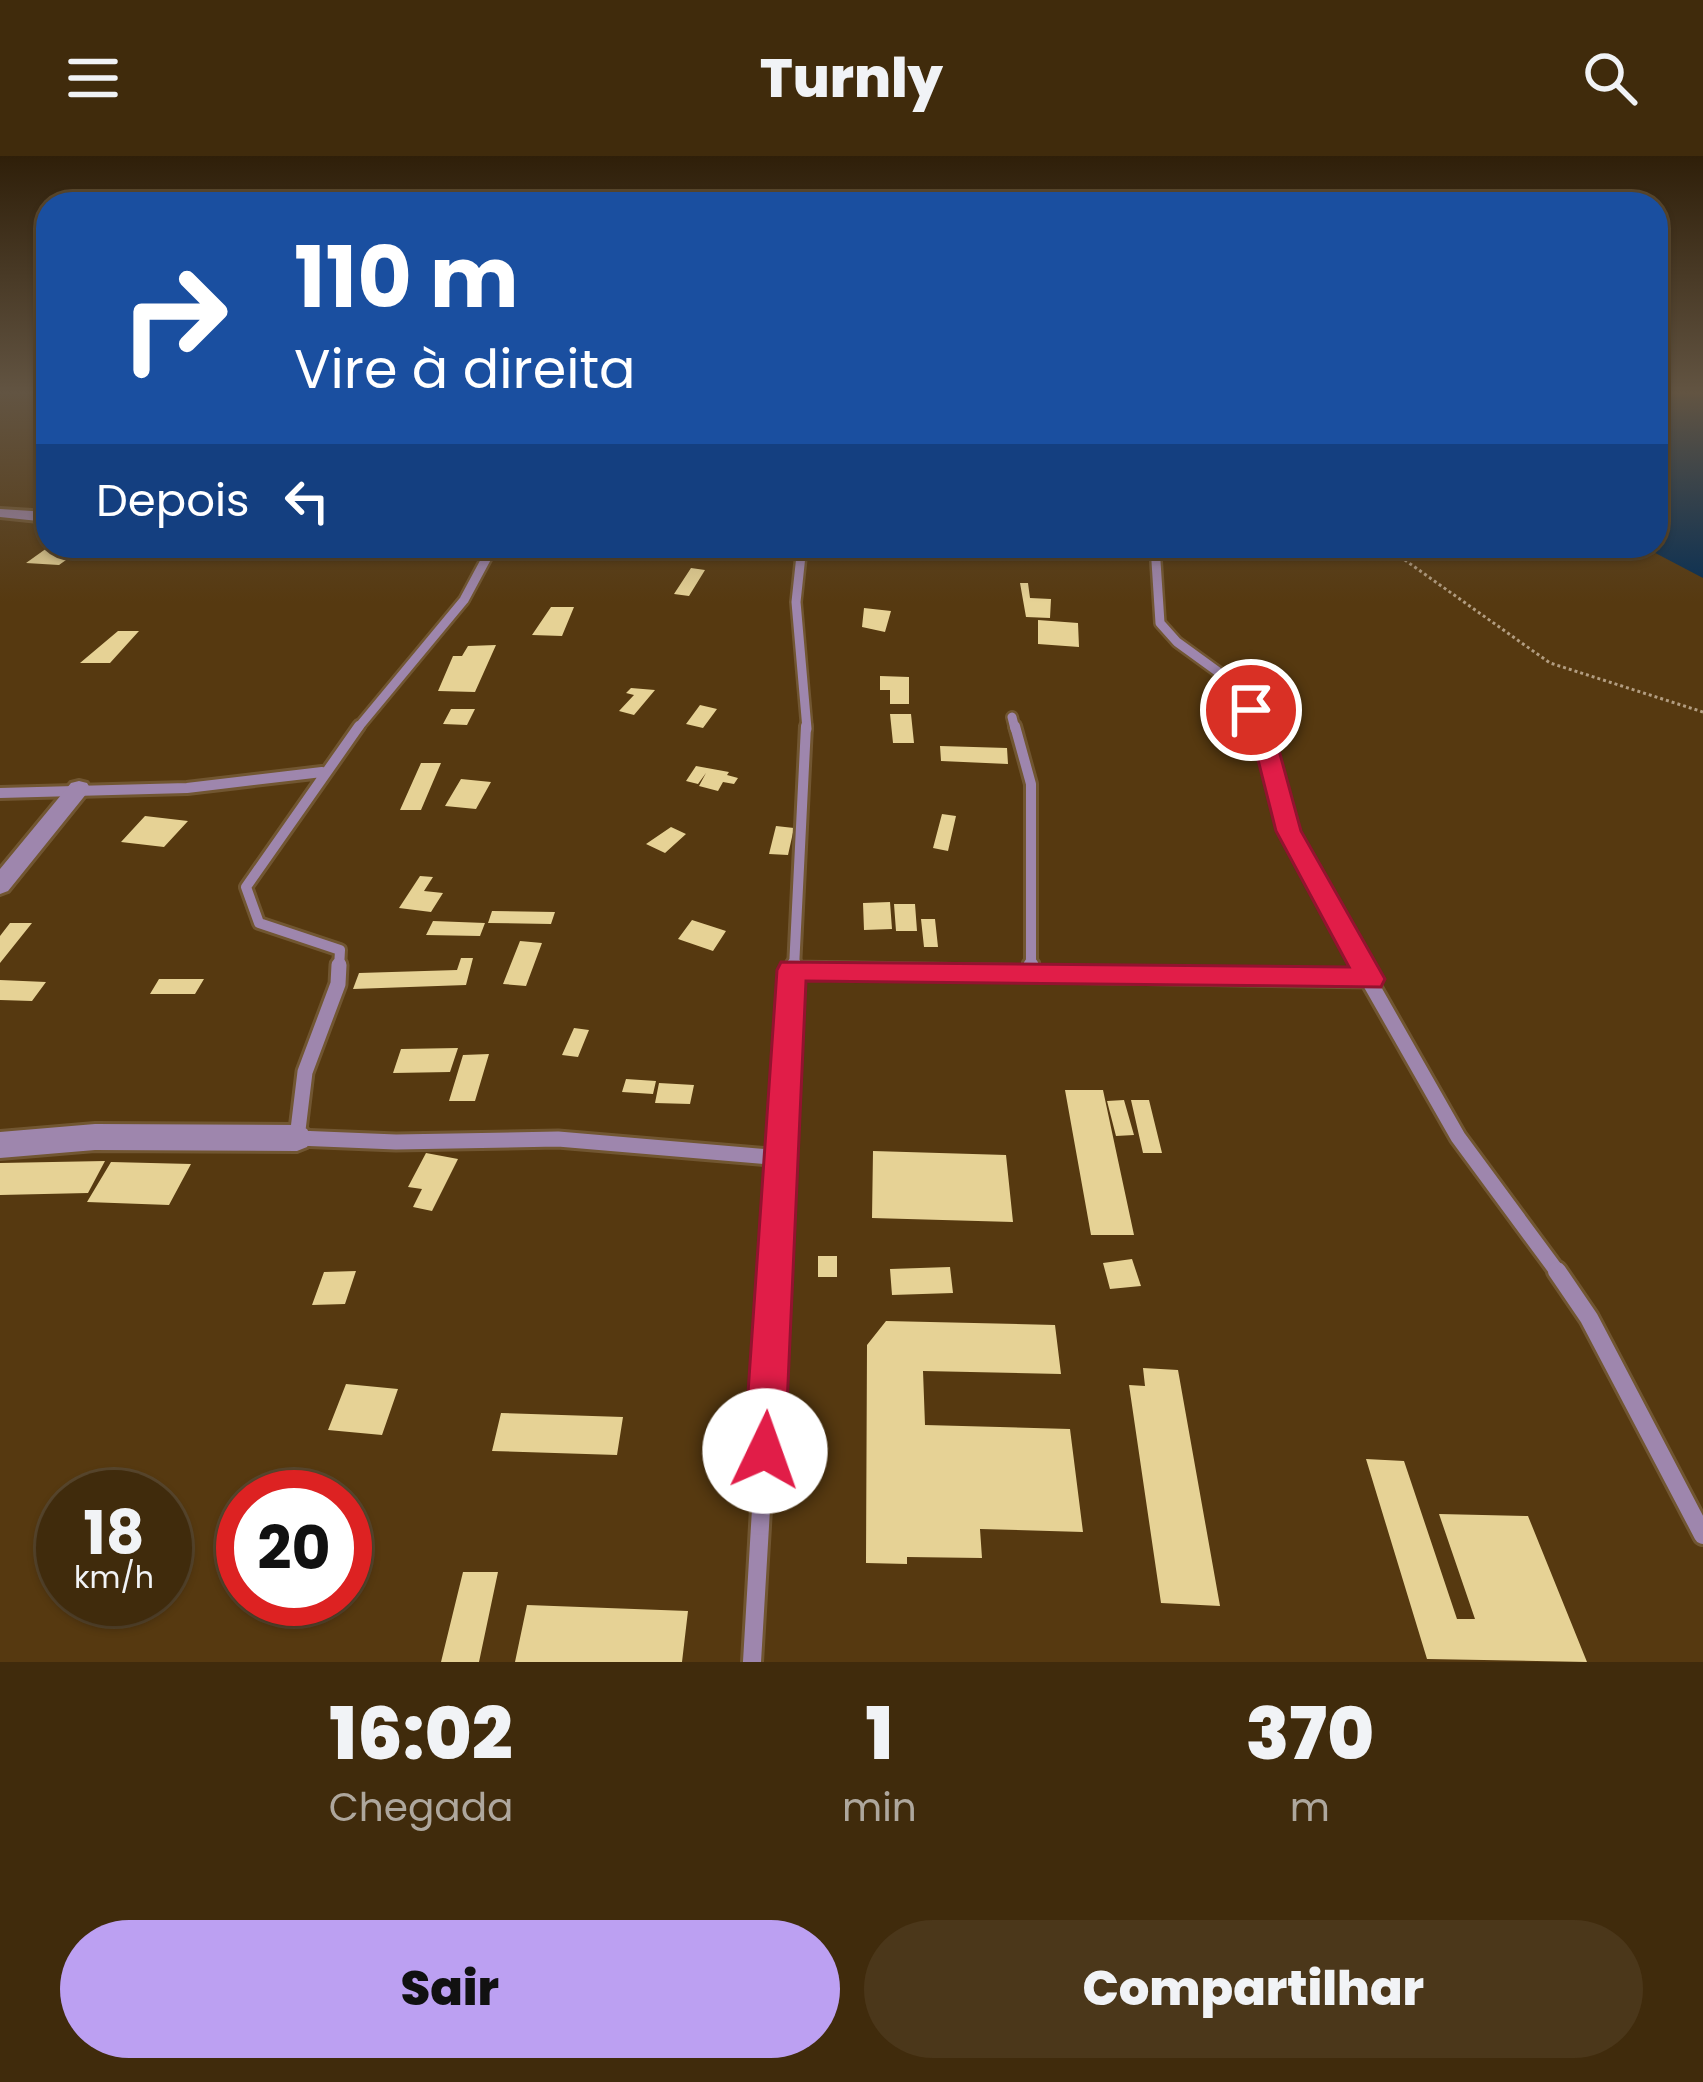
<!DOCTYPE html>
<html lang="pt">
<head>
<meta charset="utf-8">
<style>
  :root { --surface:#402b0c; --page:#4b371a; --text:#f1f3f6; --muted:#aea79d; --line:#59472d; --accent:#bca0f2 }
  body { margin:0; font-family:Poppins,sans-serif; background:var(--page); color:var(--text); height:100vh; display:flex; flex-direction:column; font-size:45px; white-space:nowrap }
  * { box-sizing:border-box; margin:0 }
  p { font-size:39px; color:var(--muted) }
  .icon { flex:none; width:66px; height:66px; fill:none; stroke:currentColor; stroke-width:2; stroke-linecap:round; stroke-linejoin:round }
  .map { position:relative; height:1506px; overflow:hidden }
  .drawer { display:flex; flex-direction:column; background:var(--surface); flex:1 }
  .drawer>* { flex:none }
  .banner { position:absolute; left:36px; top:36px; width:1632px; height:366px; border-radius:36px; box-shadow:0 3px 9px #0004,0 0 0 3px var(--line); background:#1a4fa0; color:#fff; overflow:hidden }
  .speed { position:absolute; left:36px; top:1314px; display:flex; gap:24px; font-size:60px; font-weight:700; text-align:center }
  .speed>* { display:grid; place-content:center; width:156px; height:156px; border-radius:50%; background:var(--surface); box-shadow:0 3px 9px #0004,0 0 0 3px var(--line); line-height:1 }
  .speed small { font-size:30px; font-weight:400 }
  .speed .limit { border:18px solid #d22; background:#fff; color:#111 }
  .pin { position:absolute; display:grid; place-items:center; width:102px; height:102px; color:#fff; margin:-51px; border:6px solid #fff; border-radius:50%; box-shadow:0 3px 12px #0007 }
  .me { position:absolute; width:132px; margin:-66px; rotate:3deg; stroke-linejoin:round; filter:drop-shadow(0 0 9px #0008) }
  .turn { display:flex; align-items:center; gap:42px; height:252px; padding:0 60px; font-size:54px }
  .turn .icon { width:156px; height:156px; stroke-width:2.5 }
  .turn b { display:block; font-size:84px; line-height:102px }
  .then { display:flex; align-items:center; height:114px; padding:0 60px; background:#0003; gap:24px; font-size:45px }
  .eta { display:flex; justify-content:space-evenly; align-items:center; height:204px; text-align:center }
  .eta b { font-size:72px; font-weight:800; line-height:84px }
  .action { display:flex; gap:24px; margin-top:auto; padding:24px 60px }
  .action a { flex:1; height:138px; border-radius:72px; background:var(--accent); color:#111; font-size:48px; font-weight:800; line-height:138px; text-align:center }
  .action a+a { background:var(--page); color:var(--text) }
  header { display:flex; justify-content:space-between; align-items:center; height:156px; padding:0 60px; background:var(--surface); font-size:54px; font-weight:800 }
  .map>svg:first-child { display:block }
  .water { fill:#062e54 }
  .building { fill:#e6d295 }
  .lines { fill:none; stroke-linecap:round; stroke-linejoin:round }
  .lane-far3-casing { stroke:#715631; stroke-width:14 }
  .lane-far2-casing { stroke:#715631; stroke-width:16 }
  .lane-far1-casing { stroke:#715631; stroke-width:21 }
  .lane-casing { stroke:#715631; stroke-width:24 }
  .street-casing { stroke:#715631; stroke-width:6 }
  .path { stroke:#b29d81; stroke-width:3; stroke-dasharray:3 3; stroke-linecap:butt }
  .lane-far3 { stroke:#9e86ad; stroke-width:9 }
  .lane-far2 { stroke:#9e86ad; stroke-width:10 }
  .lane-far1 { stroke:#9e86ad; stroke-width:15 }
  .lane { stroke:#9e86ad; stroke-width:18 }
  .street { fill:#9e86ad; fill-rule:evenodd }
  .route { fill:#e11d48; stroke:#92132f; stroke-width:3 }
</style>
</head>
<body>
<header><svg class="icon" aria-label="menu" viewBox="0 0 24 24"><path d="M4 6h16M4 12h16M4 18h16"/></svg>Turnly<svg class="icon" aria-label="search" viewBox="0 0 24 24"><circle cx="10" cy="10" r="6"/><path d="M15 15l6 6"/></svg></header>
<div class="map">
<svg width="1703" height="1506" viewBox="0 0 1703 1506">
  <rect width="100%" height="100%" fill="#563910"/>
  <path class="water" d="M1656,236H1703V422L1642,390H1656Z"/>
  <path class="building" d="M69,390L80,394L59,409L26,407L47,392Z
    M691,412L705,414L689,440L674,438Z
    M1020,427H1028L1030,442L1051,443L1050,462L1026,461Z
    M551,451H574L562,480L532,479Z
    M864,452L891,455L885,476L862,471Z
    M1038,464L1078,467L1079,491L1038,488Z
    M118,475H139L110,507H80Z
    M496,489L475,536L438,535L453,500H462L468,490Z
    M880,520L909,521V548H890V534H880Z
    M631,532L655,534L634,559L619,555L634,539L626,537Z
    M700,549L717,553L703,572L686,568Z
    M451,553H475L467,569L443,568Z
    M890,558H911L914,587H893Z
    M940,590L1007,592L1008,608L941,605Z
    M421,607H441L421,654H400Z
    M696,610L729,616L727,619L738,622L734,628L723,626L718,635L699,630L706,617L698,628L686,625Z
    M461,623L491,626L476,653L445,650Z
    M942,658L956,660L948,695L933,692Z
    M145,660L188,665L164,691L121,686Z
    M776,670L794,672L788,699L769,698Z
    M671,671L686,678L665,697L646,688Z
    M420,720L433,721L424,735L443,737L431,756L399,752Z
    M890,746L892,773L864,774L863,747Z
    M894,748H915L917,775H896Z
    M492,755L555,756L551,768L488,767Z
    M921,763H935L938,791H924Z
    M692,764L726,775L713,795L678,783Z
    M433,765L485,767L480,780L426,779Z
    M10,767H32L0,807V780Z
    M520,785L542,787L526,830L503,828Z
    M461,802H473L466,829L353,833L359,817L457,814Z
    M159,823H204L195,838H150Z
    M0,824L46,826L32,845L0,844Z
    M574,872L589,874L578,901L562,899Z
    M458,892L450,916L393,917L401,893Z
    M489,898L475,945H449L463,899Z
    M626,923L656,925L653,938L622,936Z
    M659,927L694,929L690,948L655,947Z
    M1065,934H1103L1134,1079H1091Z
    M1124,944L1134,979L1116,980L1107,945Z
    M1131,944H1149L1162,997H1143Z
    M873,995L1006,999L1013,1066L872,1062Z
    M426,997L458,1003L432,1055L413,1051L422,1033L408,1031Z
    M105,1005L88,1037L0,1039V1007Z
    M111,1006L191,1008L169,1049L87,1046Z
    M818,1100H837V1121H818Z
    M1132,1103L1141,1130L1110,1133L1103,1107Z
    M950,1111L953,1137L892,1139L890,1113Z
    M356,1115L345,1148L312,1149L324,1116Z
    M886,1165L1055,1169L1061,1218L923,1215L925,1269L1070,1273L1083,1376L980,1373L982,1402L907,1401V1408L866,1407L867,1189Z
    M1143,1212L1178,1214L1220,1450L1161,1447L1129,1229L1145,1230Z
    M346,1228L398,1233L382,1279L328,1274Z
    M501,1257L623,1261L617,1299L492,1295Z
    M1366,1303L1404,1305L1457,1463H1475L1439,1358L1528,1360L1587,1506L1427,1503Z
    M463,1416H498L479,1506H441Z
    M527,1449L688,1455L682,1506H515Z"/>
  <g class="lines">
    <g class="lane-far3-casing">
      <path id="lane-far3" d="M802,390L796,446L807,573
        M1155,390L1160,467L1177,486L1239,531L1260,573
        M1012,561L1015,573
        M357,573L464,444L493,390"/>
    </g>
    <g class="lane-far2-casing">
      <path id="lane-far2" d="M1015,570L1031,628V812
        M1259,570L1288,675L1362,812
        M0,637L187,632L322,616
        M339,812L340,794L259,767L246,731L359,570
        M794,812L806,570"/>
    </g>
    <g class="lane-far1-casing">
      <path id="lane-far1" d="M339,809L338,828L305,916L297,982L396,986L558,983L782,1002
        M1031,809V816
        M1360,809L1458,981L1559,1118
        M792,814L1370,823
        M775,1118L794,809"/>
    </g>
    <g class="lane-casing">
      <path id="lane" d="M1557,1115L1589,1162L1703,1379
        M752,1506L775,1115"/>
    </g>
    <g class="street-casing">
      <path id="street" d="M0,353L48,356V366L0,361Z
        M79,625L87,627L90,632L87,637L8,735L0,738V713L71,627Z
        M95,968L297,969L307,973L312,982L307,991L297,995L95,994L0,1002V976Z"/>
    </g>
    <path class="path" d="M1385,390L1550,507L1703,556"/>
    <use href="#lane-far3" class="lane-far3"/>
    <use href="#lane-far2" class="lane-far2"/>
    <use href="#lane-far1" class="lane-far1"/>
    <use href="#lane" class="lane"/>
    <use href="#street" class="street"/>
  </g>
  <linearGradient id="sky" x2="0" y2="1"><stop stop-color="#2f1f09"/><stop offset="0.53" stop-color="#625442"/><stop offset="1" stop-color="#625442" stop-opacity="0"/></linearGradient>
  <rect width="1703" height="447" fill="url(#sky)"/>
  <path class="route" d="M1251,547L1259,549L1274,576L1301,675L1385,823L1381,831L806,825L785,1295L779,1309L765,1315L750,1309L744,1295L777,814L781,806L1349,811L1276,675L1251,576L1240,554Z"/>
</svg>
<div class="speed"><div>18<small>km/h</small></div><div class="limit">20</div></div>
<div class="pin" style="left:1251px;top:554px;background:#d93025"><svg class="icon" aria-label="arrive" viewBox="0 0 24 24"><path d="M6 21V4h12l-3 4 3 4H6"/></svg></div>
<svg class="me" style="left:765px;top:1295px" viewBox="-20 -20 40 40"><circle r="19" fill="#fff"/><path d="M0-13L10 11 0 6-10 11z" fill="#e11d48"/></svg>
<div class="banner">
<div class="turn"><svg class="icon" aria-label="right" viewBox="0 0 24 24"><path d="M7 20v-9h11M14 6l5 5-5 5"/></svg><div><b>110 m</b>Vire à direita</div></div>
<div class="then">Depois<svg class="icon" aria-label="left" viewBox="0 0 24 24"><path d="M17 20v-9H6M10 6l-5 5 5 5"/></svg></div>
</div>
</div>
<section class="drawer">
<div class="eta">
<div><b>16:02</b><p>Chegada</p></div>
<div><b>1</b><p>min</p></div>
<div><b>370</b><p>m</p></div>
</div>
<div class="action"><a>Sair</a><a>Compartilhar</a></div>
</section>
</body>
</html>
